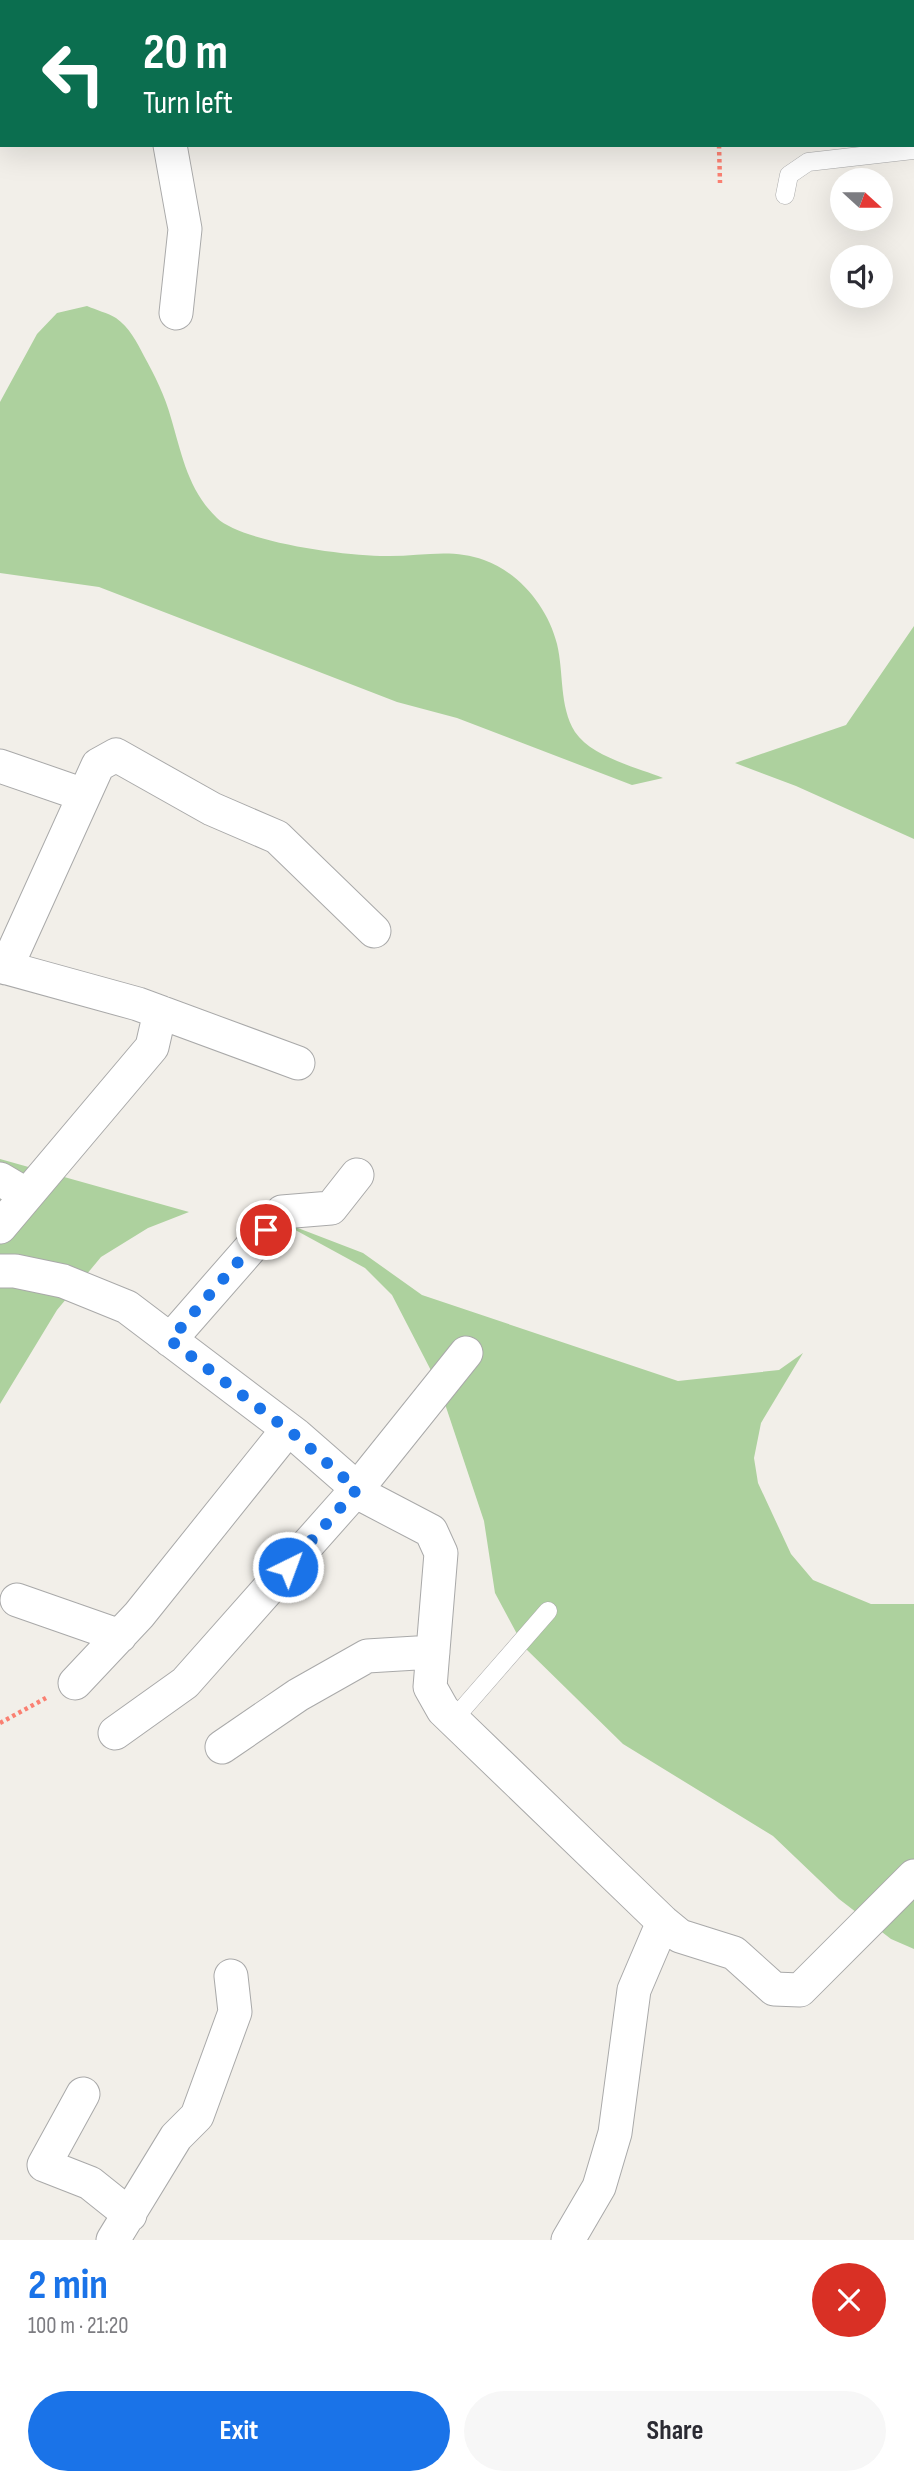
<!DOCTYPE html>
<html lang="en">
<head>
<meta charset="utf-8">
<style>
  :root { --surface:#fff; --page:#f7f7f7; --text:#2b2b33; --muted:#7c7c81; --accent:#1a73e8 }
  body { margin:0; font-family:"Sofia Sans Condensed",sans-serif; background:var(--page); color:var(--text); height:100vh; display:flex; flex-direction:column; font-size:26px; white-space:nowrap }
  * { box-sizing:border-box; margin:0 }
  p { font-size:23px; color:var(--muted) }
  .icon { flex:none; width:38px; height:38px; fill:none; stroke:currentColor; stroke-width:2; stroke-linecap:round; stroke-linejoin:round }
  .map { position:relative; height:2240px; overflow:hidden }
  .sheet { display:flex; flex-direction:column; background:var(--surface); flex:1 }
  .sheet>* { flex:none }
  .banner { position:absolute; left:0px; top:0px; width:915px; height:147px; box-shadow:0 7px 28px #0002; background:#0b6e4f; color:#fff; overflow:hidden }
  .needle { width:46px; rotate:111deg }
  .buttons { position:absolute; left:830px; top:168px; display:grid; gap:14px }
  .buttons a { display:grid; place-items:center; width:63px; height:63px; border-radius:50%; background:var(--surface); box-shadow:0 7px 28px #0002; font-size:35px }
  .pin { position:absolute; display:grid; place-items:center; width:60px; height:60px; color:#fff; margin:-30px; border:4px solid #fff; border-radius:50%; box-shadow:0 2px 7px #0007 }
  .me { position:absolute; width:77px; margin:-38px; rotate:42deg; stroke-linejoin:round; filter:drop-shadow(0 0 5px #0008) }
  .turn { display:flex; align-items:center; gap:24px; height:147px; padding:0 28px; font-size:32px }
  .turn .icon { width:91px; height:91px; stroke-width:2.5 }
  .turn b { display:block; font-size:49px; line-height:60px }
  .round { display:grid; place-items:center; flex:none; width:74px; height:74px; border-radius:37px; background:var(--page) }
  .head { display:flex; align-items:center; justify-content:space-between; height:119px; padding:0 28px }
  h1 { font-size:42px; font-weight:700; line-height:52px; color:var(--accent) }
  .primary-button { display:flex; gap:14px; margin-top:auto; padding:14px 28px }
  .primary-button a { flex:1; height:80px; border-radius:42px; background:var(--accent); color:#fff; font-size:28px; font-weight:700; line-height:80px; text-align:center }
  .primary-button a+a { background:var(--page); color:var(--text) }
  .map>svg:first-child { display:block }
  .forest { fill:#add19e }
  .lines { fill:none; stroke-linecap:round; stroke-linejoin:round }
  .service-casing { stroke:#a9a9a9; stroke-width:19 }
  .minor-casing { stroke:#a9a9a9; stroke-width:35 }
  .path { stroke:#fa8072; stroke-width:4.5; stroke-dasharray:3.5 3.5; stroke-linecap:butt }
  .service { stroke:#fff; stroke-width:18 }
  .minor { stroke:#fff; stroke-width:33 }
  .route { stroke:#1a73e8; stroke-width:12; stroke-dasharray:0 21.6 }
</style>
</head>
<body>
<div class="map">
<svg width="914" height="2240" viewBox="0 0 914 2240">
  <rect width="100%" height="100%" fill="#f2efe9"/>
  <path class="forest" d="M87,306C96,310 108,313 116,318C129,327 137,342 144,356C155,376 165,396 171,418C182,455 188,490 217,518C243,543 353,557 390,556C421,556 453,548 484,560C520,573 548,608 557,644C564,673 559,706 575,732C592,757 636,767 663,778L632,785L457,718L397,702L99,587L0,573V402L37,334L57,313Z
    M914,626V839L796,786L735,763L846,725Z
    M0,1159L189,1212L148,1228L101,1257L57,1310L0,1404Z
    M277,1220L363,1253L422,1295L678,1381L779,1370L803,1353L761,1423L754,1458L758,1483L791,1554L813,1580L871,1604H914V1949L891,1939L839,1899L773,1836L623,1744L524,1647L495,1593L484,1521L439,1386L392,1295L365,1268Z"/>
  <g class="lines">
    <g class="service-casing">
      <path id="service" d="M785,195L789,175L808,162L914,150
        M453,1720L548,1611"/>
    </g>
    <g class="minor-casing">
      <path id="minor" d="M195,2V0
        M509,2L510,0
        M170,145L185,229L176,313
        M0,766L84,795
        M0,966L138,1004L298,1063
        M6,968L98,765L116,755L212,809L277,837L374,931
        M0,1179L27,1195
        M0,1227L152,1047L160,1012
        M0,1271H15L63,1281L127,1307L296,1435L368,1498L431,1531L441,1553L430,1687L443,1710L663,1922L680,1936L734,1953L774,1989L800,1990L914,1876
        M170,1340L282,1212L331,1208L357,1175
        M17,1600L120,1636
        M75,1683L139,1615L288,1429
        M115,1733L185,1683L357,1489L466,1353
        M222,1747L298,1695L367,1656L433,1652
        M83,2094L44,2165L90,2183L130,2215
        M113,2240L176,2137L197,2116L235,2012L231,1976
        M568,2240L599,2187L615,2133L634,1990L663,1922"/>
    </g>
    <path class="path" d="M718,0V2
      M719,145L720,183
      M0,1723L46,1698"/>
    <use href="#service" class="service"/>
    <use href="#minor" class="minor"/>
  </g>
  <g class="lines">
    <path class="route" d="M266,1230L170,1340L296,1436L357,1489L288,1567"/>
  </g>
</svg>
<div class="buttons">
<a><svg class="needle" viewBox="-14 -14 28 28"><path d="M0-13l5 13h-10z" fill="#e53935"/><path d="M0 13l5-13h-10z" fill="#7c7c81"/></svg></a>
<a><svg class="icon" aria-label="sound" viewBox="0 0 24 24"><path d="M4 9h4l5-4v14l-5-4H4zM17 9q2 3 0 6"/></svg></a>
</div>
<div class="pin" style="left:266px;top:1230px;background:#d93025"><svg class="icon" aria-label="arrive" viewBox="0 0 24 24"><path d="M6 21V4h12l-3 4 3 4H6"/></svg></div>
<svg class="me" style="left:288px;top:1567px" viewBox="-20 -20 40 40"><circle r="17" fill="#1a73e8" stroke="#fff" stroke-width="3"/><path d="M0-11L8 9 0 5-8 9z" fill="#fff"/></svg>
<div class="banner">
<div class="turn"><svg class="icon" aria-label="left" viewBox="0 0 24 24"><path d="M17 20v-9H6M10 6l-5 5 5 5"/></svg><div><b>20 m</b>Turn left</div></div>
</div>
</div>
<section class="sheet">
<div class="head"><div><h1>2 min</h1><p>100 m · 21:20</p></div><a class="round" style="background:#d93025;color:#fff"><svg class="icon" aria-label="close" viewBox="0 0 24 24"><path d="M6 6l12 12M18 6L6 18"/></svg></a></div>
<div class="primary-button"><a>Exit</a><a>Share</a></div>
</section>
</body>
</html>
